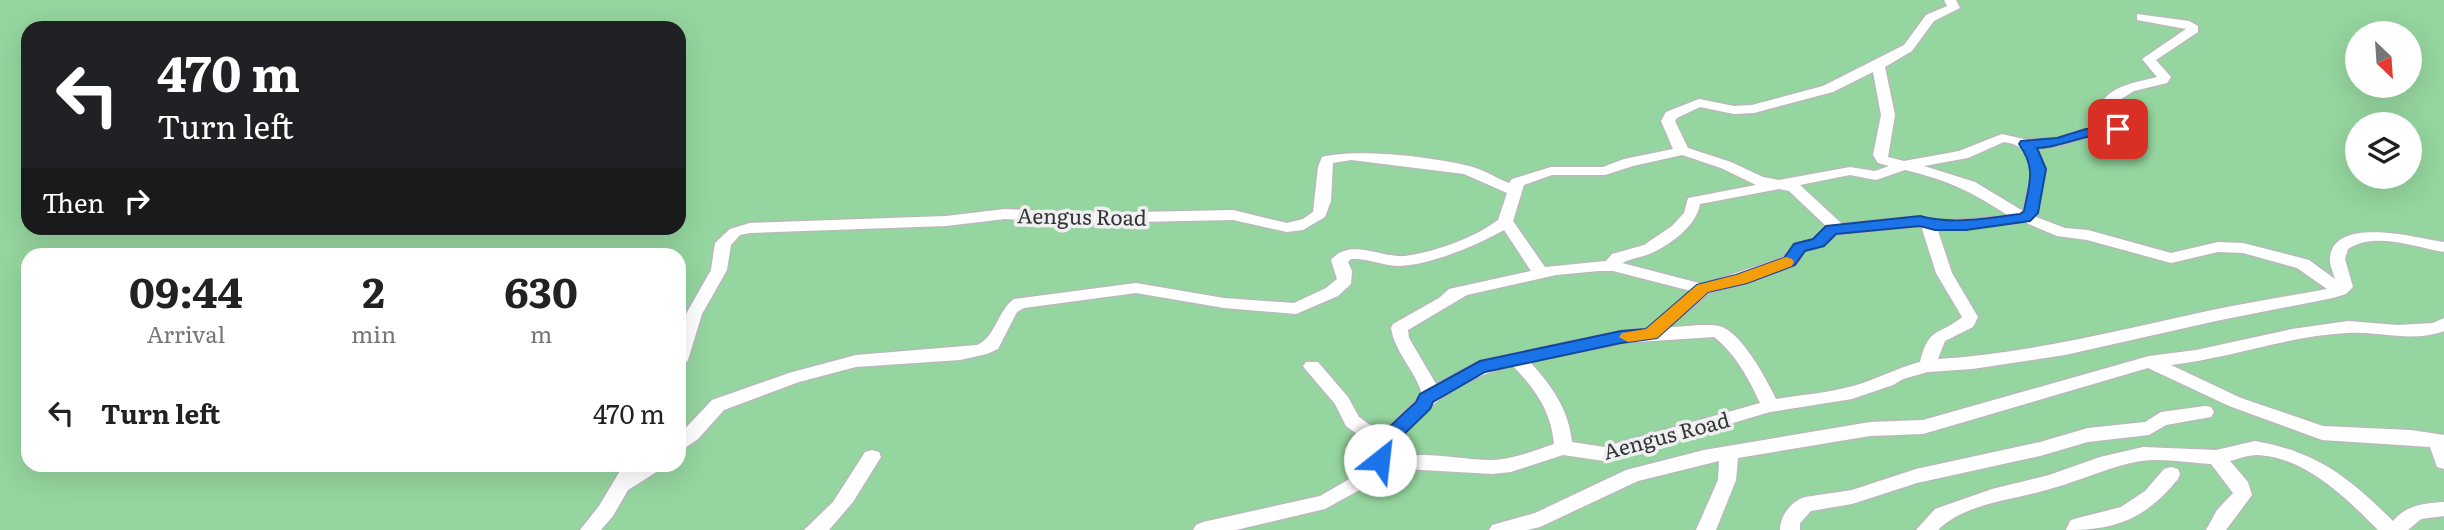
<!DOCTYPE html>
<html lang="en">
<head>
<meta charset="utf-8">
<style>
  :root { --surface:#fff; --page:#f6f6f6; --text:#222; --muted:#767676 }
  body { margin:0; font-family:Literata,serif; background:var(--page); color:var(--text); height:100vh; display:flex; flex-direction:column; font-size:26px; white-space:nowrap }
  * { box-sizing:border-box; margin:0 }
  p { font-size:23px; color:var(--muted) }
  .icon { flex:none; width:38px; height:38px; fill:none; stroke:currentColor; stroke-width:2; stroke-linecap:round; stroke-linejoin:round }
  .map { position:relative; flex:1; overflow:hidden }
  .drawer { position:absolute; left:21px; top:248px; width:665px; height:224px; display:flex; flex-direction:column; background:var(--surface); border-radius:21px; box-shadow:0 7px 28px #0002 }
  .drawer>* { flex:none }
  .banner { position:absolute; left:21px; top:21px; width:665px; height:214px; border-radius:21px; box-shadow:0 7px 28px #0002; background:#202124; color:#fff; overflow:hidden }
  .needle { width:46px; rotate:155deg }
  .fabs { position:absolute; left:2345px; top:21px; display:grid; gap:14px }
  .fabs a { display:grid; place-items:center; width:77px; height:77px; border-radius:50%; background:var(--surface); box-shadow:0 7px 28px #0002; font-size:35px }
  .pin { position:absolute; display:grid; place-items:center; width:60px; height:60px; color:#fff; margin:-30px; border-radius:14px; box-shadow:0 4px 10px #0006 }
  .me { position:absolute; width:77px; margin:-38px; rotate:29deg; stroke-linejoin:round; filter:drop-shadow(0 0 5px #0008) }
  .turn { display:flex; align-items:center; gap:24px; height:147px; padding:0 21px; font-size:32px }
  .turn .icon { width:91px; height:91px; stroke-width:2.5 }
  .turn b { display:block; font-size:49px; line-height:60px }
  .then { display:flex; align-items:center; height:66px; padding:0 21px; background:#0003; gap:14px; font-size:26px }
  .eta { display:flex; justify-content:space-evenly; align-items:center; height:119px; text-align:center }
  .eta b { font-size:42px; font-weight:700; line-height:49px }
  ul { padding:0; list-style:none }
  li { display:flex; align-items:center; gap:21px; height:91px; padding:0 21px }
  li div { flex:1 }
  li b { display:block; font-size:26px }
  li em { font-style:normal }
  .map>svg:first-child { display:block }
  .green { fill:#95d59f; fill-rule:evenodd }
  .lines { fill:none; stroke-linecap:round; stroke-linejoin:round }
  .minor-casing { stroke:#b8b9ba; stroke-width:3 }
  .minor { fill:#fff; fill-rule:evenodd }
  .route { fill:#1a73e8; stroke:#114b97; stroke-width:2 }
  .slow { fill:#f59e0b }
  .labels { text-anchor:middle; dominant-baseline:central; stroke-width:7; stroke-linejoin:round; paint-order:stroke }
  .street-label { font-size:21px; fill:#353536; stroke:#eff0f1 }
</style>
</head>
<body>
<div class="map">
<svg width="2444" height="530" viewBox="0 0 2444 530">
  <rect width="100%" height="100%" fill="#eff0f1"/>
  <path class="green" d="M0,0H2444V530H0ZM28,28H679V228H28ZM2357,33H2410V86H2357ZM2357,124H2410V177H2357ZM28,256H679V466H28Z"/>
  <g class="lines">
    <g class="minor-casing">
      <path id="minor" d="M1944,0H1956L1960,8L1934,21L1912,51L1885,67L1895,115L1888,157L1904,161L1959,151L2002,134L2028,140L2057,138L2086,129L2110,128L2101,105C2109,85 2139,82 2157,77L2142,59L2186,29L2137,20V14L2189,21L2198,26V32L2156,60L2171,77L2167,83L2134,91L2115,103L2125,126L2121,135L2087,137L2059,146L2037,148L2046,169L2036,217L2065,228L2088,230L2171,253L2218,242L2243,243L2309,260L2335,279C2333,272 2329,264 2330,257C2335,215 2418,238 2444,242V252C2415,247 2374,231 2348,249L2345,259L2353,287L2346,294L2333,298L2216,321L2065,355L1972,369L1928,372L1903,379L1893,385L1852,399L1770,412L1604,461L1563,455L1511,472L1492,474L1405,469L1385,476L1325,509L1236,530H1193L1196,525L1203,522L1320,496L1365,470L1376,448L1346,426L1335,404L1306,370L1303,366L1306,362H1318L1348,397L1359,417L1383,434L1422,394C1415,370 1395,353 1391,328L1393,324L1439,298L1449,289L1531,271L1504,230C1478,245 1430,265 1400,266C1383,266 1368,258 1351,259L1348,262L1352,271L1351,284L1338,296L1296,314L1224,308L1136,293L1024,308L1017,312L998,349L987,354L960,360L856,367L799,382L724,410L698,439L679,452V435L712,400L789,373L856,355L977,345C996,337 997,311 1014,299L1136,283L1224,298L1294,303L1326,288L1337,279L1331,260C1350,237 1381,258 1405,256C1435,252 1474,238 1498,220L1507,193L1464,174L1351,160L1333,163L1331,201L1325,217L1303,230L1287,232L1233,220L1088,223L1005,219L946,226L750,233L740,235L731,245L727,270L702,314L688,360L685,364L679,366V334L686,314L711,270L715,243L730,229L750,223L946,216L1005,209L1088,213L1233,210L1287,223L1303,219L1313,212L1318,167L1322,157C1357,148 1433,157 1469,166C1483,169 1496,178 1509,183L1512,179L1551,167H1603L1624,159L1673,149L1661,121L1666,112L1699,99L1734,106L1752,105L1823,86L1904,45L1926,15L1947,6ZM1873,72L1881,115L1873,155L1878,163L1889,166L1875,171L1850,167L1779,180L1763,177L1731,162L1688,148L1675,121L1677,118L1700,107L1734,114L1754,113L1833,92ZM2004,142C2044,148 2029,183 2023,211L1975,182L1924,166L1968,158ZM1682,155L1721,168L1756,185L1688,198L1684,213L1672,226L1644,245L1612,254L1606,261L1545,267L1513,221L1524,185L1552,175H1605L1633,166ZM1905,170C1950,181 1970,191 2009,216L1940,221L1920,216L1842,224L1800,185L1850,175L1876,180ZM1779,189L1789,191L1827,227L1813,239L1795,244L1784,257L1703,284L1622,263C1632,258 1644,257 1654,252C1672,243 1697,225 1700,204ZM2024,222L2057,236L2087,240L2171,263L2218,252L2243,253L2297,268L2327,289C2289,296 2250,302 2212,310C2121,330 2031,353 1938,359L1945,341L1973,327L1978,317L1952,273L1938,231ZM1920,226L1924,227L1922,229L1936,273L1962,317C1940,336 1929,325 1920,362C1896,368 1876,380 1853,386C1828,393 1801,395 1776,399C1767,380 1741,331 1719,326C1704,323 1684,327 1669,327L1709,293L1747,283L1796,265L1805,250L1823,245L1837,234ZM1599,271H1613L1691,291L1647,329L1621,331L1480,361L1436,384L1409,338L1408,330L1467,295L1556,275ZM1714,337C1735,353 1749,379 1760,403L1604,447L1572,442C1569,410 1552,386 1530,362L1621,343ZM1513,366C1536,390 1551,411 1554,444C1533,451 1512,460 1491,460C1457,460 1420,449 1388,460C1413,412 1460,377 1513,366Z
        M2444,318V331C2413,343 2379,331 2347,333C2288,336 2230,358 2171,365L2241,398L2323,426L2411,430L2444,435V469L2437,467L2430,447L2322,440L2229,406L2148,368L1923,434L1870,436L1738,458L1736,480L1716,530H1696L1718,480L1719,461L1638,481L1540,527L1527,530H1489L1492,525L1535,513L1626,470L1704,450L1870,422L1923,420L2149,356L2196,350L2292,329L2348,321L2397,325L2433,323Z
        M2205,406L2211,407L2214,412L2211,417L2166,425L2149,435L2088,442L2040,456L1917,483L1852,504L1811,511L1800,523V530H1780C1780,516 1791,501 1805,497L1852,490L1916,469L2040,442L2088,428L2145,422L2161,412Z
        M2255,441C2318,452 2349,478 2393,521C2406,505 2425,503 2444,502V516L2421,519L2408,530H2378C2346,498 2306,457 2257,455C2248,455 2238,459 2230,461L2248,482L2252,495L2226,530H2206L2217,510L2233,493L2211,464C2189,463 2163,458 2141,461C2110,466 2083,480 2053,488C2016,500 1966,502 1938,530H1916L1935,509L1992,489L2049,475L2100,457L2143,447L2216,450Z
        M872,450L879,452L881,457L853,502L829,530H804L833,502L865,452Z
        M623,466H660L658,471L628,490L613,516L601,530H580L599,506Z
        M2171,467L2178,469L2180,474L2178,479C2145,519 2117,530 2066,530L2070,521L2074,519L2121,507L2145,491L2164,469Z"/>
    </g>
    <use href="#minor" class="minor"/>
  </g>
  <path class="route" d="M2118,125L2125,129C2114,141 2102,135 2087,137C2068,141 2059,147 2037,148L2046,169L2038,213L2030,221L1966,230H1935L1920,226L1836,234L1824,246L1805,251L1795,265L1747,283L1708,292L1657,338L1621,343L1485,372L1433,402L1430,409L1399,439L1386,465H1373L1370,460L1386,430L1416,402L1420,394L1480,361L1621,331L1646,329L1697,285L1736,275L1784,258L1794,244L1813,239L1826,226L1920,216C1953,225 1987,218 2020,214L2024,211C2029,184 2037,169 2019,144L2021,141L2057,138L2086,129H2108Z"/>
  <path class="slow" d="M1786,257L1792,259L1794,262L1792,266L1747,283L1708,292L1657,338L1628,342L1619,337L1622,333L1646,329L1697,285L1736,275Z"/>
  <g class="labels">
    <g class="street-label">
      <text transform="translate(1082 215) rotate(1)">Aengus Road</text>
      <text transform="translate(1666 434) rotate(-15)">Aengus Road</text>
    </g>
  </g>
</svg>
<div class="fabs">
<a><svg class="needle" viewBox="-14 -14 28 28"><path d="M0-13l5 13h-10z" fill="#e53935"/><path d="M0 13l5-13h-10z" fill="#767676"/></svg></a>
<a><svg class="icon" aria-label="layers" viewBox="0 0 24 24"><path d="M12 4l9 5-9 5-9-5zM3 14l9 5 9-5"/></svg></a>
</div>
<div class="pin" style="left:2118px;top:129px;background:#d93025"><svg class="icon" aria-label="arrive" viewBox="0 0 24 24"><path d="M6 21V4h12l-3 4 3 4H6"/></svg></div>
<svg class="me" style="left:1380px;top:460px" viewBox="-20 -20 40 40"><circle r="19" fill="#fff"/><path d="M0-13L10 11 0 6-10 11z" fill="#1a73e8"/></svg>
<div class="banner">
<div class="turn"><svg class="icon" aria-label="left" viewBox="0 0 24 24"><path d="M17 20v-9H6M10 6l-5 5 5 5"/></svg><div><b>470 m</b>Turn left</div></div>
<div class="then">Then<svg class="icon" aria-label="right" viewBox="0 0 24 24"><path d="M7 20v-9h11M14 6l5 5-5 5"/></svg></div>
</div>
<section class="drawer">
<div class="eta">
<div><b>09:44</b><p>Arrival</p></div>
<div><b>2</b><p>min</p></div>
<div><b>630</b><p>m</p></div>
</div>
<ul>
<li><svg class="icon" aria-label="left" viewBox="0 0 24 24"><path d="M17 20v-9H6M10 6l-5 5 5 5"/></svg><div><b>Turn left</b></div><em>470 m</em></li>
</ul>
</section>
</div>
</body>
</html>
